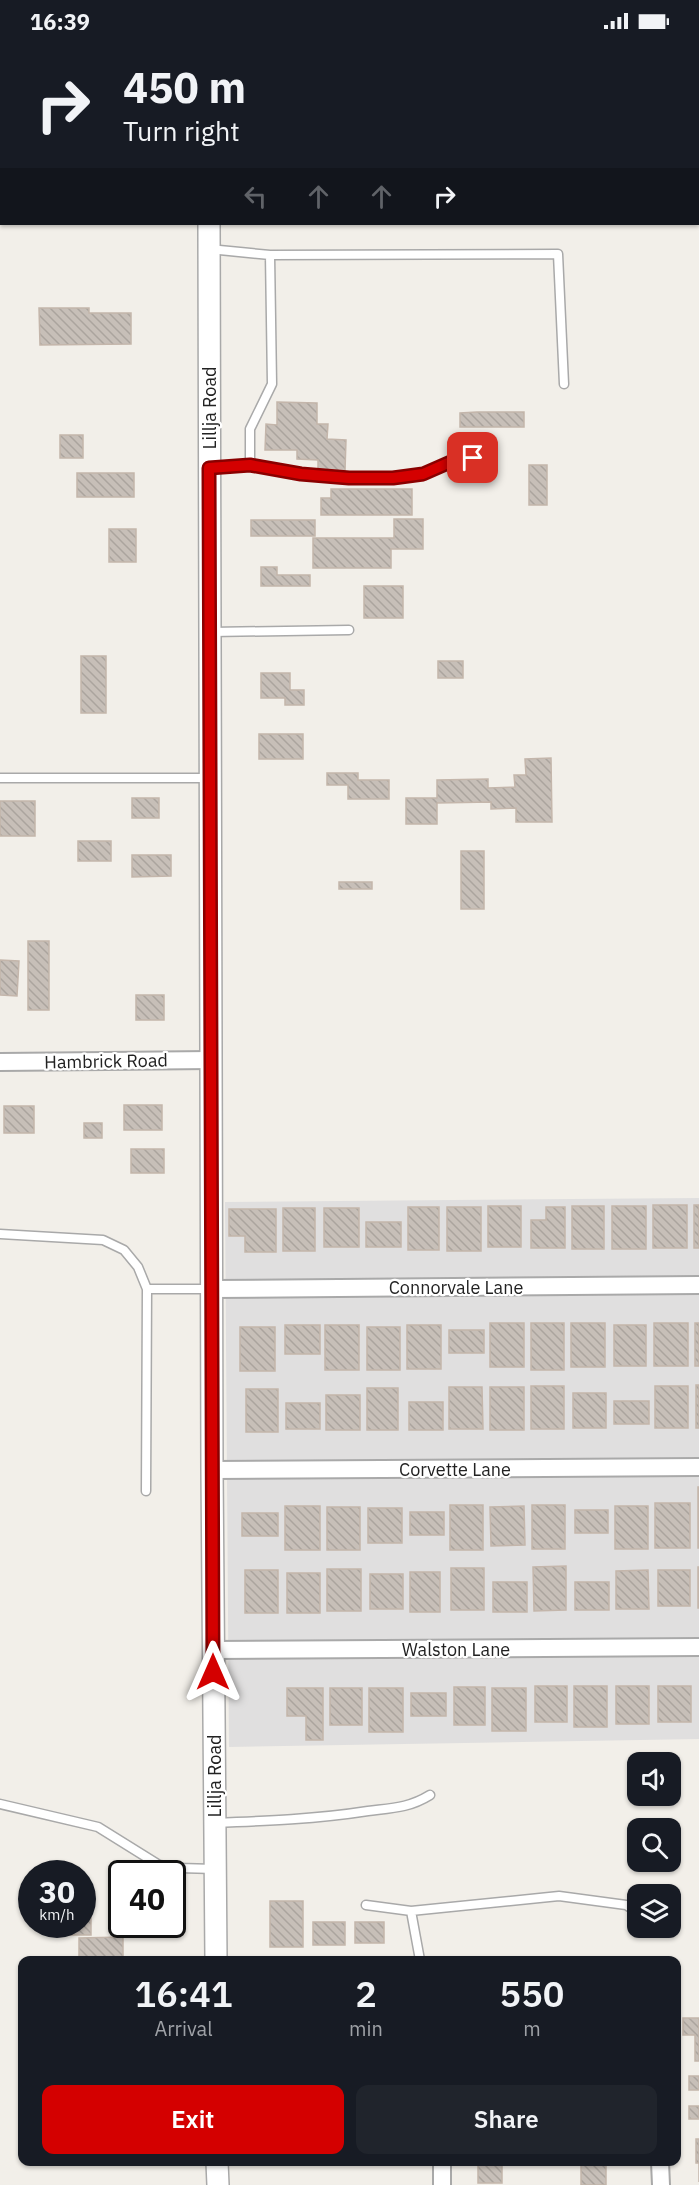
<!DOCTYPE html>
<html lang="en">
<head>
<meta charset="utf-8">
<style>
  :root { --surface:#171b24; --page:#20242c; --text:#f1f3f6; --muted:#9ea1a6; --accent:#d40000 }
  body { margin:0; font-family:"IBM Plex Sans",sans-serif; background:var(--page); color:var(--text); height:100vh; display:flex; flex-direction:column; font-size:22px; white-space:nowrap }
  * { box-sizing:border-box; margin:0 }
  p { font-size:20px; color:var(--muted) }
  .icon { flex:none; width:33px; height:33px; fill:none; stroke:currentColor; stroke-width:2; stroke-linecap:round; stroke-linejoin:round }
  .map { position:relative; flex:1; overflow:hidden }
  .drawer { position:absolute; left:18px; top:1914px; width:663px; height:210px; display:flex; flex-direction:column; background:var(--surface); border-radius:12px; box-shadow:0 2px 4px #0004 }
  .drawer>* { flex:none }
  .banner { position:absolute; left:0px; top:0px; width:699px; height:183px; box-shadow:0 2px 4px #0004; background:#171b24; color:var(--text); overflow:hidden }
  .fabs { position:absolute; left:627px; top:1710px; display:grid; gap:12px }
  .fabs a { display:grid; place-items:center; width:54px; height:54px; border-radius:12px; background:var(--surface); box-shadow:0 2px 4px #0004; font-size:30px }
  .speed { position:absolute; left:18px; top:1818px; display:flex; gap:12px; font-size:30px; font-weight:700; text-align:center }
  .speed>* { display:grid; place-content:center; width:78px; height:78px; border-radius:50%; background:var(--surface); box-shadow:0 2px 4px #0004; line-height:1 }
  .speed small { font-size:15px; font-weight:400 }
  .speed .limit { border:3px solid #111; border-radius:9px; background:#fff; color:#111 }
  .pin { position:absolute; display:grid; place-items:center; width:51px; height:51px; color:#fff; margin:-26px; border-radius:12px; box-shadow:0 3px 9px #0006 }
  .me { position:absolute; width:66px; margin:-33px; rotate:0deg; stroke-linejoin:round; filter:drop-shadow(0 0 4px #0008) }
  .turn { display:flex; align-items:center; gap:21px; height:126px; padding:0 24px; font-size:27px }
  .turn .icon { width:78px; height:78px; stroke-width:2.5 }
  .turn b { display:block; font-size:42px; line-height:51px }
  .lanes { display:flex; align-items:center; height:57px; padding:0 24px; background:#0003; justify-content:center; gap:30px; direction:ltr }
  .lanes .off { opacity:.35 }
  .eta { display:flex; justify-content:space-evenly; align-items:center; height:102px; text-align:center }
  .eta b { font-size:36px; font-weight:600; line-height:42px }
  .cta { display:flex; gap:12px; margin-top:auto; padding:12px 24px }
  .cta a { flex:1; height:69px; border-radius:12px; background:var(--accent); color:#fff; font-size:24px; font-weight:600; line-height:69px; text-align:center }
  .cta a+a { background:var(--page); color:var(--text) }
  .status { display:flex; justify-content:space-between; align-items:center; height:42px; padding:0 30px; background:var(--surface); direction:ltr }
  .status svg { height:16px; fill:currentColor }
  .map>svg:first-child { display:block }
  .residential { fill:#e0dfdf }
  .building { fill:url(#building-back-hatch); stroke:#c4b6ab; stroke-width:1.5 }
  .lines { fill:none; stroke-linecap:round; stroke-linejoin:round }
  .service-casing { stroke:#a9a9a9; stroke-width:11 }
  .minor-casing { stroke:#a9a9a9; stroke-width:20 }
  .tertiary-casing { stroke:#a9a9a9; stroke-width:24 }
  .service { stroke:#fff; stroke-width:8 }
  .minor { stroke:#fff; stroke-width:16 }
  .tertiary { stroke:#fff; stroke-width:21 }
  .route-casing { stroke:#8a0000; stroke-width:15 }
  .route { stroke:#d40000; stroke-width:10 }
  .labels { text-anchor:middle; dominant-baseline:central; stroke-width:4.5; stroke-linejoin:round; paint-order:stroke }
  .street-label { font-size:18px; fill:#222; stroke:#fff }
</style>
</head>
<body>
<div class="status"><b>16:39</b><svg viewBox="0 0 49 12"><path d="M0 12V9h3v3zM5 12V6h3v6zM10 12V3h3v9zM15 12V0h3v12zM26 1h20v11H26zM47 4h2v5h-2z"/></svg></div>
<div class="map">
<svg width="699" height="2143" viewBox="0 0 699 2143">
  <defs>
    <pattern id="building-back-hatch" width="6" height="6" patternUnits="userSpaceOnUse" patternTransform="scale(1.5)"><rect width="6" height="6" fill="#c7bfb8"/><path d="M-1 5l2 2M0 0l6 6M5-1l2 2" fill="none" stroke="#aba49e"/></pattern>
  </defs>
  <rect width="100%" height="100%" fill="#f2efe9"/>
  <path class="residential" d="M699,1156V1697L229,1705L225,1160Z"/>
  <path class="building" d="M351,0H390V2H351Z
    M698,3H699V42H698Z
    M0,5H2V37H0Z
    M39,266H89V271H131V302L40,303Z
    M277,360L317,361V382H328L327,397L346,398L345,429H318V418L297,417V408H265L266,382L277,383Z
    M477,370H524V385H460V371Z
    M60,393H83V416H60Z
    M529,423H547V463H529Z
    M77,431H134V455H77Z
    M331,447H412V473H321V456H331Z
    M394,477H423V507H391V526H313V496H394Z
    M251,478H315V494H251Z
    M109,487H136V520H109Z
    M261,525H277V533H310V544H261Z
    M364,544H403V576H364Z
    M81,614H106V671H81Z
    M438,619H463V636H438Z
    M261,631H290V648H304V663H285V656H261Z
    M259,692H303V717H259Z
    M551,716L552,780H516V766L491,767V760L437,761V782H406V756H437V738L488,737V746L515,745L514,733H526L525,717Z
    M327,731H358V738H389V757H348V743H327Z
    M132,756H159V776H132Z
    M0,759H35V794H0Z
    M78,799H111V819H78Z
    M461,809H484V867H461Z
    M132,813H171V834L132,835Z
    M339,840H372V847H339Z
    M28,899H49V968H28Z
    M0,918L19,919L17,954L0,953Z
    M136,953H164V978H136Z
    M124,1063H162V1088H124Z
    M4,1064H34V1091H4Z
    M84,1081H102V1096H84Z
    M131,1107H164V1131H131Z
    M653,1163H687V1206H653Z
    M694,1163H699V1206H694Z
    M488,1164H521V1205H488Z
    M572,1164H604V1207H572Z
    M612,1164H646V1207H612Z
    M408,1165H439V1208H408Z
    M447,1165H481V1209H447Z
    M546,1165H565V1206H531V1178H546Z
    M283,1166H315V1209H283Z
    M324,1166H359V1205H324Z
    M229,1167H276V1210H245V1194H229Z
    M366,1180H401V1205H366Z
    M490,1281H524V1325H490Z
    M531,1281H564V1328H531Z
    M571,1281H605V1325H571Z
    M654,1281H688V1324H654Z
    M695,1281H699V1324H695Z
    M285,1283H320V1312H285Z
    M325,1283H359V1328H325Z
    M407,1283H441V1327H407Z
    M614,1283H646V1324H614Z
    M240,1285H275V1329H240Z
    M367,1285H400V1328H367Z
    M449,1288H484V1311H449Z
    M696,1343H699V1386H696Z
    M531,1344H564V1387H531Z
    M655,1344H688V1386H655Z
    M449,1345H482L483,1387H449Z
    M490,1345H524V1388H490Z
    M367,1346H398V1388H367Z
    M246,1347H278V1390H246Z
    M573,1351H606V1386H573Z
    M326,1353H360V1388H326Z
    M614,1359H649V1382H614Z
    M409,1360H443V1388H409Z
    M286,1361H320V1387H286Z
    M698,1445H699V1506H698Z
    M655,1461H690V1506H655Z
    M450,1463H483V1508H450Z
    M532,1463H565V1507H532Z
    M285,1464H320V1508H285Z
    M524,1464L525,1503L491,1504L490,1465Z
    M615,1464H648V1507H615Z
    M327,1465H360V1508H327Z
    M368,1466H402V1501H368Z
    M575,1468H608V1491H575Z
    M410,1470H444V1493H410Z
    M242,1471H278V1494H242Z
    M566,1524V1568L534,1569L533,1525Z
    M698,1525H699V1566H698Z
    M451,1526H484V1568H451Z
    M327,1527H361V1569H327Z
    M245,1528H278V1571H245Z
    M648,1528L649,1567H616V1529Z
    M658,1528H690V1564H658Z
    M410,1530H440V1570H410Z
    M287,1531H320V1571H287Z
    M370,1532H403V1567H370Z
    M493,1540H527V1570H493Z
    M575,1540H609V1568H575Z
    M535,1644H567V1680H535Z
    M574,1644H607V1685H574Z
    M616,1644H649V1682H616Z
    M658,1644H691V1680H658Z
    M454,1645H485V1683H454Z
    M287,1646H323V1698H306V1674H287Z
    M330,1646H362V1683H330Z
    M369,1646H403V1690H369Z
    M492,1646H526V1689H492Z
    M411,1651H446V1674H411Z
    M270,1859H303V1905H270Z
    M82,1873H91V1893H55V1882H82Z
    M313,1880H345V1903H313Z
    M355,1880H384V1901H355Z
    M123,1895V1918H79V1896Z
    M683,1976H699V2019H695V1993H683Z
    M689,2034H699V2048H689Z
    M689,2064H699V2077H689Z
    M696,2097H699V2140V2121H696Z
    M478,2120H502V2141H478Z
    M581,2120H606V2143H581Z"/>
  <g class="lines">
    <g class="service-casing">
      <path id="service" d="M209,207L270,213L558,212L564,342
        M250,423C305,433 364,443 420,432C432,430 443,422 455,418C460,416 467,416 473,416
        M210,425L250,423V387L272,342L270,213
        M211,590L349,588
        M1,736H210
        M0,1192L103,1198L124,1208L138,1225L147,1247
        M146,1449L147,1247H212
        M0,1762L98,1785L159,1823L179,1826L215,1827
        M215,1781C266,1779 317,1777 368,1769C392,1766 409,1766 430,1753
        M366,1863L411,1869
        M420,1918L411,1869L559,1854L626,1863L638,1871"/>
    </g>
    <g class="minor-casing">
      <path id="minor" d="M0,139H2
        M0,1020L212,1018
        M212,1247L699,1243
        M212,1428L699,1425
        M213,1608L699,1605
        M442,2120V2143
        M660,2120L661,2143"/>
    </g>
    <g class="tertiary-casing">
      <path id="tertiary" d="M210,2V0
        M209,182L212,1428L216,1918
        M217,2120L218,2143"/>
    </g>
    <use href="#service" class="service"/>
    <use href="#minor" class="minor"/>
    <use href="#tertiary" class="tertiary"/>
  </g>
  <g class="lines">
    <g class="route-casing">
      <path id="route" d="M213,1630L209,426L250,423L301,432L349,436H393L423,432L455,418L473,416"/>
    </g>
    <use href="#route" class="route"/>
  </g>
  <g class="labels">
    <g class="street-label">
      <text transform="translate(209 366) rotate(-90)">Lillja Road</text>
      <text transform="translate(106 1019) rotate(-1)">Hambrick Road</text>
      <text x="456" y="1245">Connorvale Lane</text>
      <text x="455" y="1427">Corvette Lane</text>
      <text x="456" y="1607">Walston Lane</text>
      <text transform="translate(214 1734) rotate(-90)">Lillja Road</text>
    </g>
  </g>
</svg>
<div class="fabs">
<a><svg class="icon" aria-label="sound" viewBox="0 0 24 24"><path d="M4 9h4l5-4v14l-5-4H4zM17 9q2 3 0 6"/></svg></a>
<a><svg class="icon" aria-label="search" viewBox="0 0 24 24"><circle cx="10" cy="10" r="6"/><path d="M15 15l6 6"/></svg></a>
<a><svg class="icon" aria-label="layers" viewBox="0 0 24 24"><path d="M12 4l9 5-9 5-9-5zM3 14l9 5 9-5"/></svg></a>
</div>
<div class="speed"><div>30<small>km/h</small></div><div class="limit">40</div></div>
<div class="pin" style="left:473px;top:416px;background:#d93025"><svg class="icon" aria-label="arrive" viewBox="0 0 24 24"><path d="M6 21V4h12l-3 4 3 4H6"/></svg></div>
<svg class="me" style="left:213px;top:1630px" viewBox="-20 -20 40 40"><path d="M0-17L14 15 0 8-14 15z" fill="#d40000" stroke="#fff" stroke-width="4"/></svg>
<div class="banner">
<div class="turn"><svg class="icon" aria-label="right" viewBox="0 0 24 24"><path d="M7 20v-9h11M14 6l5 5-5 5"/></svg><div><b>450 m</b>Turn right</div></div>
<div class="lanes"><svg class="icon off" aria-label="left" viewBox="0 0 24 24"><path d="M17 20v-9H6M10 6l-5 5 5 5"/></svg><svg class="icon off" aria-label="ahead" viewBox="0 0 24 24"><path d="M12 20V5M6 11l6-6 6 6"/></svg><svg class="icon off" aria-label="ahead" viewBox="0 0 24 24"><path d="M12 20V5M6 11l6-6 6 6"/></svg><svg class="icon" aria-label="right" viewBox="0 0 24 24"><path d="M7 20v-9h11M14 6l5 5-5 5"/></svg></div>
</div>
<section class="drawer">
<div class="eta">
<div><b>16:41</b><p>Arrival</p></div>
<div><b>2</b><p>min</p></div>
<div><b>550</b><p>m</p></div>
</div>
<div class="cta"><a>Exit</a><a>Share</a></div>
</section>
</div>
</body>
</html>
